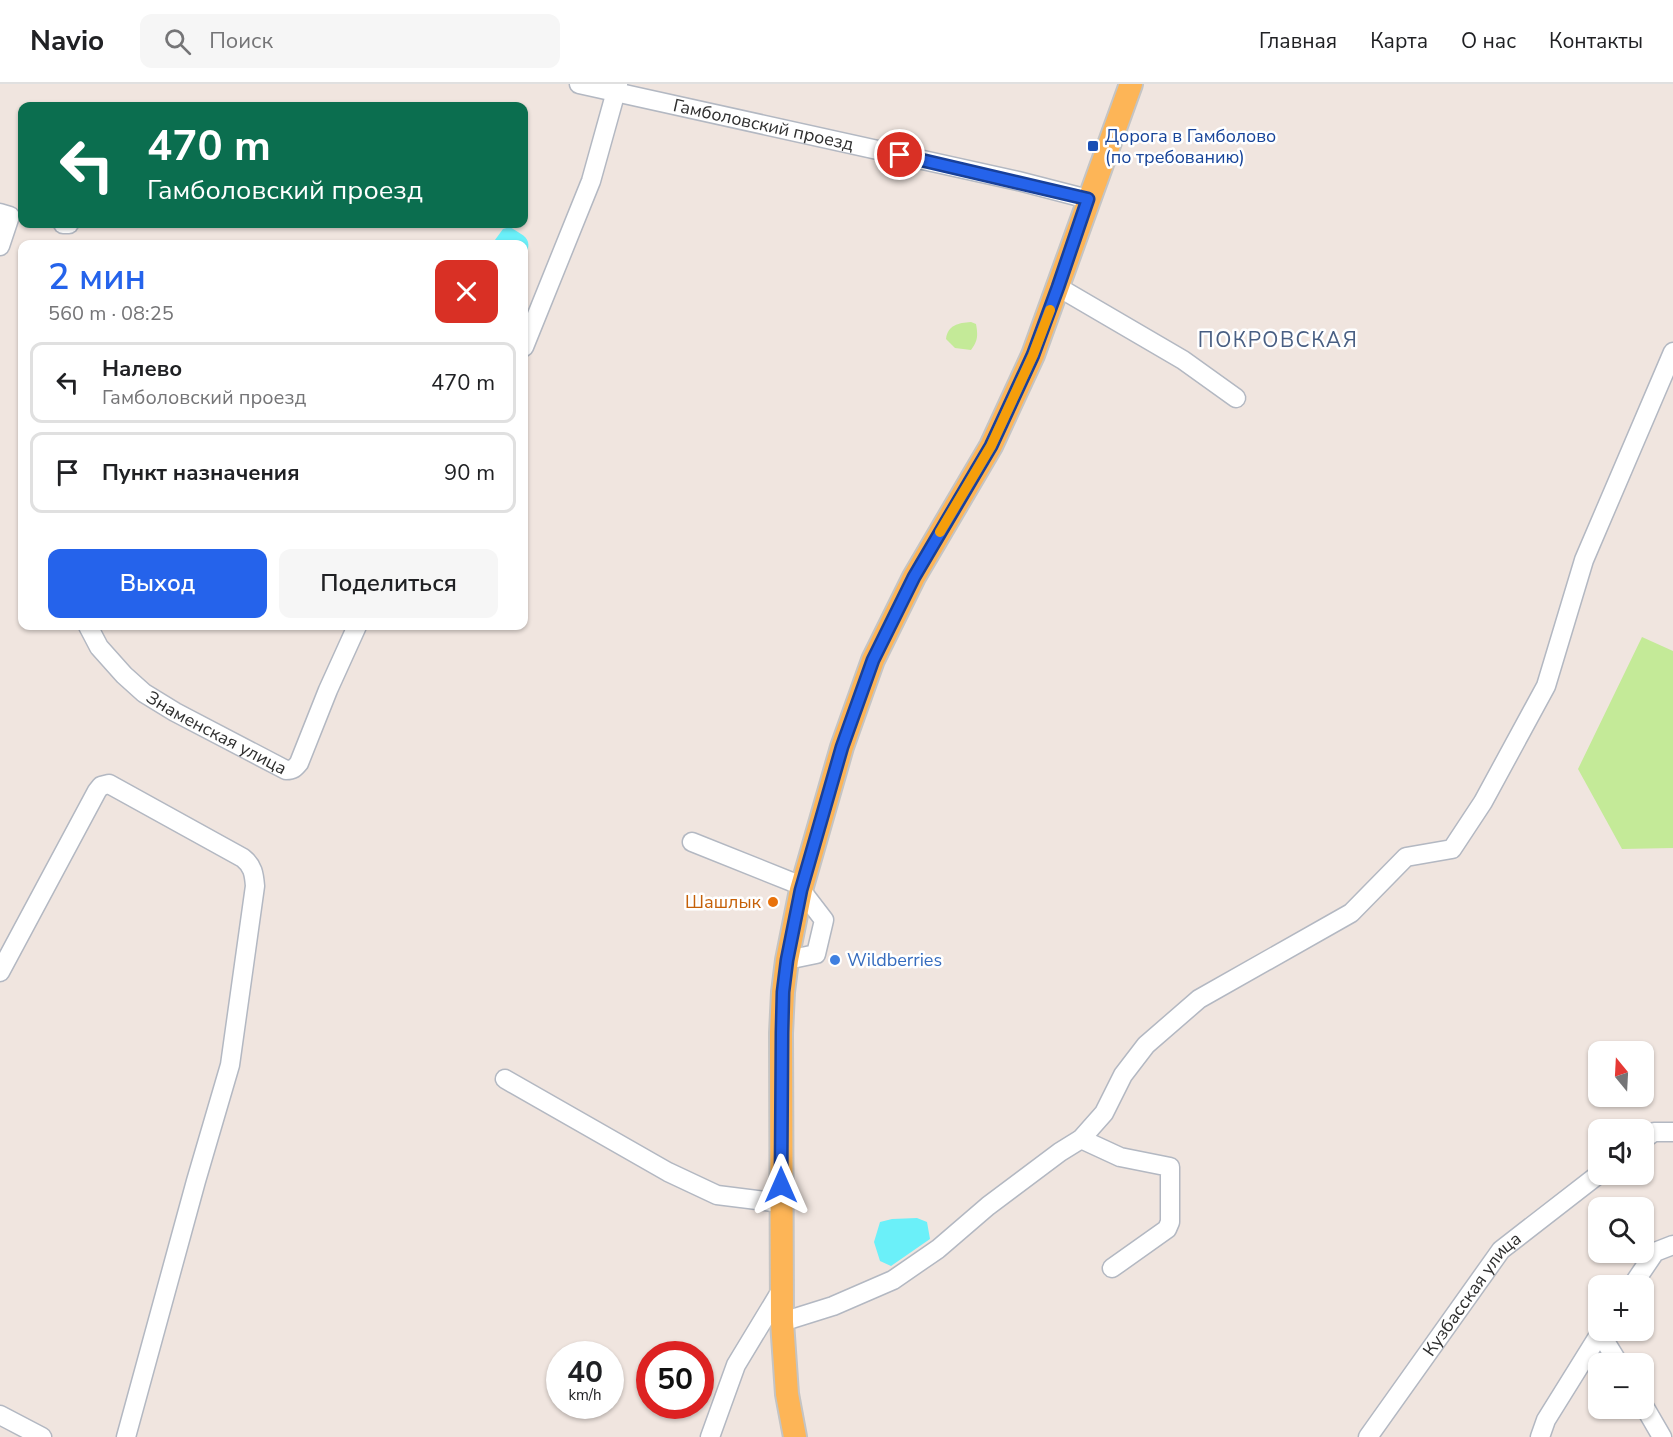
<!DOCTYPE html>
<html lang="ru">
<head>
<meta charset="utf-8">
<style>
  :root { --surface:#fff; --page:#f6f6f6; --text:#202124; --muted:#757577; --line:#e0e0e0; --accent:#2563eb }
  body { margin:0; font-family:"Nunito Sans",sans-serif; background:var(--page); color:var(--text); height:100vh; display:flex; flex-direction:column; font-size:22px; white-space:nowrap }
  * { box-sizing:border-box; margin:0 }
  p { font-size:20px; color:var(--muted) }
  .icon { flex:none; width:33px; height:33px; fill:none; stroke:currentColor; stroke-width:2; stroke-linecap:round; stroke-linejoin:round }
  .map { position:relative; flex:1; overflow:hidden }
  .details { position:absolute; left:18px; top:156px; width:510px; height:390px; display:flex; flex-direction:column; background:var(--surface); border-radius:12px; box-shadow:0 2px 4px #0004 }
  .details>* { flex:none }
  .hud { position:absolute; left:18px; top:18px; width:510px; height:126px; border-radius:12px; box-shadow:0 2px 4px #0004; background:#0b6e4f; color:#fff; overflow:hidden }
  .needle { width:39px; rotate:342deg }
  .controls { position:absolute; left:1588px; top:957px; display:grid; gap:12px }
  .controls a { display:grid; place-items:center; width:66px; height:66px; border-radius:12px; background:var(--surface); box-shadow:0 2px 4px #0004; font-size:30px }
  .speed { position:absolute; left:546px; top:1257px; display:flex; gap:12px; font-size:30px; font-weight:700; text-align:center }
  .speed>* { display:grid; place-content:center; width:78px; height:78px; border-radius:50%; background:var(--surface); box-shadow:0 2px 4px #0004; line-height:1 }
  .speed small { font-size:15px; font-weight:400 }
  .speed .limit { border:9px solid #d22; background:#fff; color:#111 }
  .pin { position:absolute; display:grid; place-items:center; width:51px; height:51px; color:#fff; margin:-26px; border:3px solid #fff; border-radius:50%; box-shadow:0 2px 6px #0007 }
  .me { position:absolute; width:66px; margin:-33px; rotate:0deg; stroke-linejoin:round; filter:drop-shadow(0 0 4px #0008) }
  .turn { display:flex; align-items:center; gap:21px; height:126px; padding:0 30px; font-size:27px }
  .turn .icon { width:78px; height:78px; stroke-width:2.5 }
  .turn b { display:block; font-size:42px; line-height:51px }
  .round { display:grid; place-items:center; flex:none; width:63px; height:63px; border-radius:12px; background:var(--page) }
  .head { display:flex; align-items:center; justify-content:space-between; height:102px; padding:0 30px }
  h1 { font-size:36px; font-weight:600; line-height:45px; color:var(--accent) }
  .button { display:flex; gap:12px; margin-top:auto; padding:12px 30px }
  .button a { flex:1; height:69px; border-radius:12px; background:var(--accent); color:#fff; font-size:24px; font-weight:600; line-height:69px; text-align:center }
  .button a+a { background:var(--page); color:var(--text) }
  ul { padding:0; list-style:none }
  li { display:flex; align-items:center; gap:18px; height:81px; margin:0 12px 9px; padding:0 18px; border:3px solid var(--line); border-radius:12px }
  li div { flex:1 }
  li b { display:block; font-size:22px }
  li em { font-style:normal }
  header { display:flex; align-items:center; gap:36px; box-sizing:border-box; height:84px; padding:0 30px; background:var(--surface); border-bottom:2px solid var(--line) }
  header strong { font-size:28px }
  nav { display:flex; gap:33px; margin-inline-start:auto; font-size:21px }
  .search { width:420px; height:54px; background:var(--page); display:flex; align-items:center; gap:15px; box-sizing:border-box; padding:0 21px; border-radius:12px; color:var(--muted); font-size:22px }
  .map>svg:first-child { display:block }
  .green { fill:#c4ea98 }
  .water { fill:#6bf0f9 }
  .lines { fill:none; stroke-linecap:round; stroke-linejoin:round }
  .minor-casing { stroke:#b3b8c2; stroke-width:21 }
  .major-casing { stroke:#c4c4c4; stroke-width:26 }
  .minor { stroke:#fff; stroke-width:18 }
  .major { stroke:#fdb557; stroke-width:22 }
  .route-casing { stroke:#184099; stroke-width:15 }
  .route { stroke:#2563eb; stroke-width:10 }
  .slow { stroke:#f59e0b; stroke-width:10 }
  .transit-dot { fill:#1a4fb4; stroke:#fff; stroke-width:2 }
  .food-dot { fill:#e8710a; stroke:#fff; stroke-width:2 }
  .shop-dot { fill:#3f7fe0; stroke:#fff; stroke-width:2 }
  .labels { text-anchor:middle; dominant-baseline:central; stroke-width:5; stroke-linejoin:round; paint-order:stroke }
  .street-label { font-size:18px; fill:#2e2e2e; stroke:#fff }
  .transit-label { font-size:18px; fill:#164399; stroke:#fff; text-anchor:start }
  .food-label { font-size:18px; fill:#c56008; stroke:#fff; text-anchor:end }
  .shop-label { font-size:18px; fill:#366cbe; stroke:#fff; text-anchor:start }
  .quarter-label { font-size:21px; letter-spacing:1.5px; fill:#495f83; stroke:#fff }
</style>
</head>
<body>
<header>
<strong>Navio</strong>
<div class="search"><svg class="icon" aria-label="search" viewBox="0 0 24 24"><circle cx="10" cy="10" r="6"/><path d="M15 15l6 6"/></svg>Поиск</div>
<nav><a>Главная</a><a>Карта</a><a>О нас</a><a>Контакты</a></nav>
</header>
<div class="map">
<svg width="1673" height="1353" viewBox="0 0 1673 1353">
  <rect width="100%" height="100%" fill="#f0e5df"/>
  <path class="green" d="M971,238L976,240C978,251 978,257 971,266L955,264L946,255C948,241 958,239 971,238Z
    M1642,553L1673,567V764L1622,765L1578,685Z"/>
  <path class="water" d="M510,143C526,153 534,155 524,174V160H492L503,145Z
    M917,1134L927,1138L930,1155L891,1182L880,1177L874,1158L880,1138L892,1135Z"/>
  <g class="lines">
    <g class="minor-casing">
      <g id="minor">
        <path id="s1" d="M579,0L1018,97L1088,115"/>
        <path d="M0,129L10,132L0,162"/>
        <path d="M63,140H69"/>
        <path d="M1058,203L1183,276L1236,314"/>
        <path d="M524,263L591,97L618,0"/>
        <path id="s2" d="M88,542L99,563L124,591L144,609L175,628L286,686C293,686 295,684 299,679L328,606L357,542"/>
        <path d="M692,758L802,802"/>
        <path d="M787,876L816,870L824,836L801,806"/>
        <path d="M0,888L97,707L101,702L109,700L243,774C253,782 254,790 255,802L230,981L196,1097L126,1353"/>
        <path d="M505,995L668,1088L717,1111L781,1119"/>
        <path d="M1081,1055L1120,1073L1170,1083V1138L1167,1145L1112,1184"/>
        <path d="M1644,1055L1654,1048H1673"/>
        <path d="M1632,1202L1655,1168L1673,1161"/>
        <path d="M782,1238L833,1222L893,1196L938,1165L988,1122L1060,1068L1081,1055L1104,1029L1123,991L1146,961L1199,915L1351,829L1406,773L1452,765L1483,718L1546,602L1584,476L1673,268"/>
        <path d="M1600,1249L1619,1280"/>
        <path d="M1644,1322L1662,1353"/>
        <path d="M0,1331L42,1353"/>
        <path d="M710,1353L736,1281L782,1205"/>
        <path id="s3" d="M1368,1353L1501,1166L1599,1090"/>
        <path d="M1540,1353L1546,1336L1602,1246"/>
      </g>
    </g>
    <g class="major-casing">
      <path id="major" d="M795,1353L787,1310L782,1238L781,949L783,908L787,876L801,806L842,663L873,576L914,493L991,362L1033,271L1131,0"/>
    </g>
    <use href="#minor" class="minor"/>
    <use href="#major" class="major"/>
  </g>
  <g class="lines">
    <g class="route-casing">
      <path id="route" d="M781,1101L782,949L783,908L787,876L801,806L842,663L873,576L914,493L991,362L1033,271L1058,203L1088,115L900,71"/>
    </g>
    <use href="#route" class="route"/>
    <path class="slow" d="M940,448L991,362L1033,271L1050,226"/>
  </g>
  <rect class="transit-dot" x="1087" y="56" width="12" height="12" rx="3"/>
  <circle class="food-dot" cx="773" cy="818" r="6"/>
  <circle class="shop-dot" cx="835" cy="876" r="6"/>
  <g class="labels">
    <g class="street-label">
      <text stroke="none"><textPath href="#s1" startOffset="189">Гамболовский проезд</textPath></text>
      <text stroke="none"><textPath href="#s2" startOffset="171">Знаменская улица</textPath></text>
      <text stroke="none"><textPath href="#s3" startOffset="177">Кузбасская улица</textPath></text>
    </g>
    <g class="transit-label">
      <text x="1105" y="52">Дорога в Гамболово<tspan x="1105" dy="21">(по требованию)</tspan></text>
    </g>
    <g class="food-label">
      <text x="761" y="818">Шашлык</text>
    </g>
    <g class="shop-label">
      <text x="847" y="876">Wildberries</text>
    </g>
    <g class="quarter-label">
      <text x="1278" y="256">ПОКРОВСКАЯ</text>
    </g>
  </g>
</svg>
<div class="controls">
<a><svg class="needle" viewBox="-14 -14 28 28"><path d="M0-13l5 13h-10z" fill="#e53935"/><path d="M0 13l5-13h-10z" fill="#757577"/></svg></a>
<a><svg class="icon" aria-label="sound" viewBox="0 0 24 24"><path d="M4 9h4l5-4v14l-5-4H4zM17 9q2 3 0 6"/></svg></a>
<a><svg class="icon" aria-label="search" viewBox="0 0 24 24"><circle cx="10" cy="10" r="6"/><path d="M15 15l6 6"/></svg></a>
<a>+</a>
<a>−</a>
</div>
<div class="speed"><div>40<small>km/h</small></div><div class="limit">50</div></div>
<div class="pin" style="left:900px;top:71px;background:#d93025"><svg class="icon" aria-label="arrive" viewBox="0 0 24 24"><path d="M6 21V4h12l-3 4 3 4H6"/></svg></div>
<svg class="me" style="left:781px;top:1101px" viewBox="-20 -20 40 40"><path d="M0-17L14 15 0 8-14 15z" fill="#2563eb" stroke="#fff" stroke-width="4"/></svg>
<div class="hud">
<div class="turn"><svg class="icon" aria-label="left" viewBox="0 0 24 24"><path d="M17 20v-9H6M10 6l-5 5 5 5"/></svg><div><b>470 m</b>Гамболовский проезд</div></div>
</div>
<section class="details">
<div class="head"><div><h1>2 мин</h1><p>560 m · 08:25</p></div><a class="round" style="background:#d93025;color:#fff"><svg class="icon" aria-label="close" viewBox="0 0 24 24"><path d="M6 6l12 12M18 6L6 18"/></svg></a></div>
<ul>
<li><svg class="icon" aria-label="left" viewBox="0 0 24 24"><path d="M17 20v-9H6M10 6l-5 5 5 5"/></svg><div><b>Налево</b><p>Гамболовский проезд</p></div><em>470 m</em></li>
<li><svg class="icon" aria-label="arrive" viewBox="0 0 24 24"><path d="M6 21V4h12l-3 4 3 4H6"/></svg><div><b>Пункт назначения</b></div><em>90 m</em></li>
</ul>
<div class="button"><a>Выход</a><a>Поделиться</a></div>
</section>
</div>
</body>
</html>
